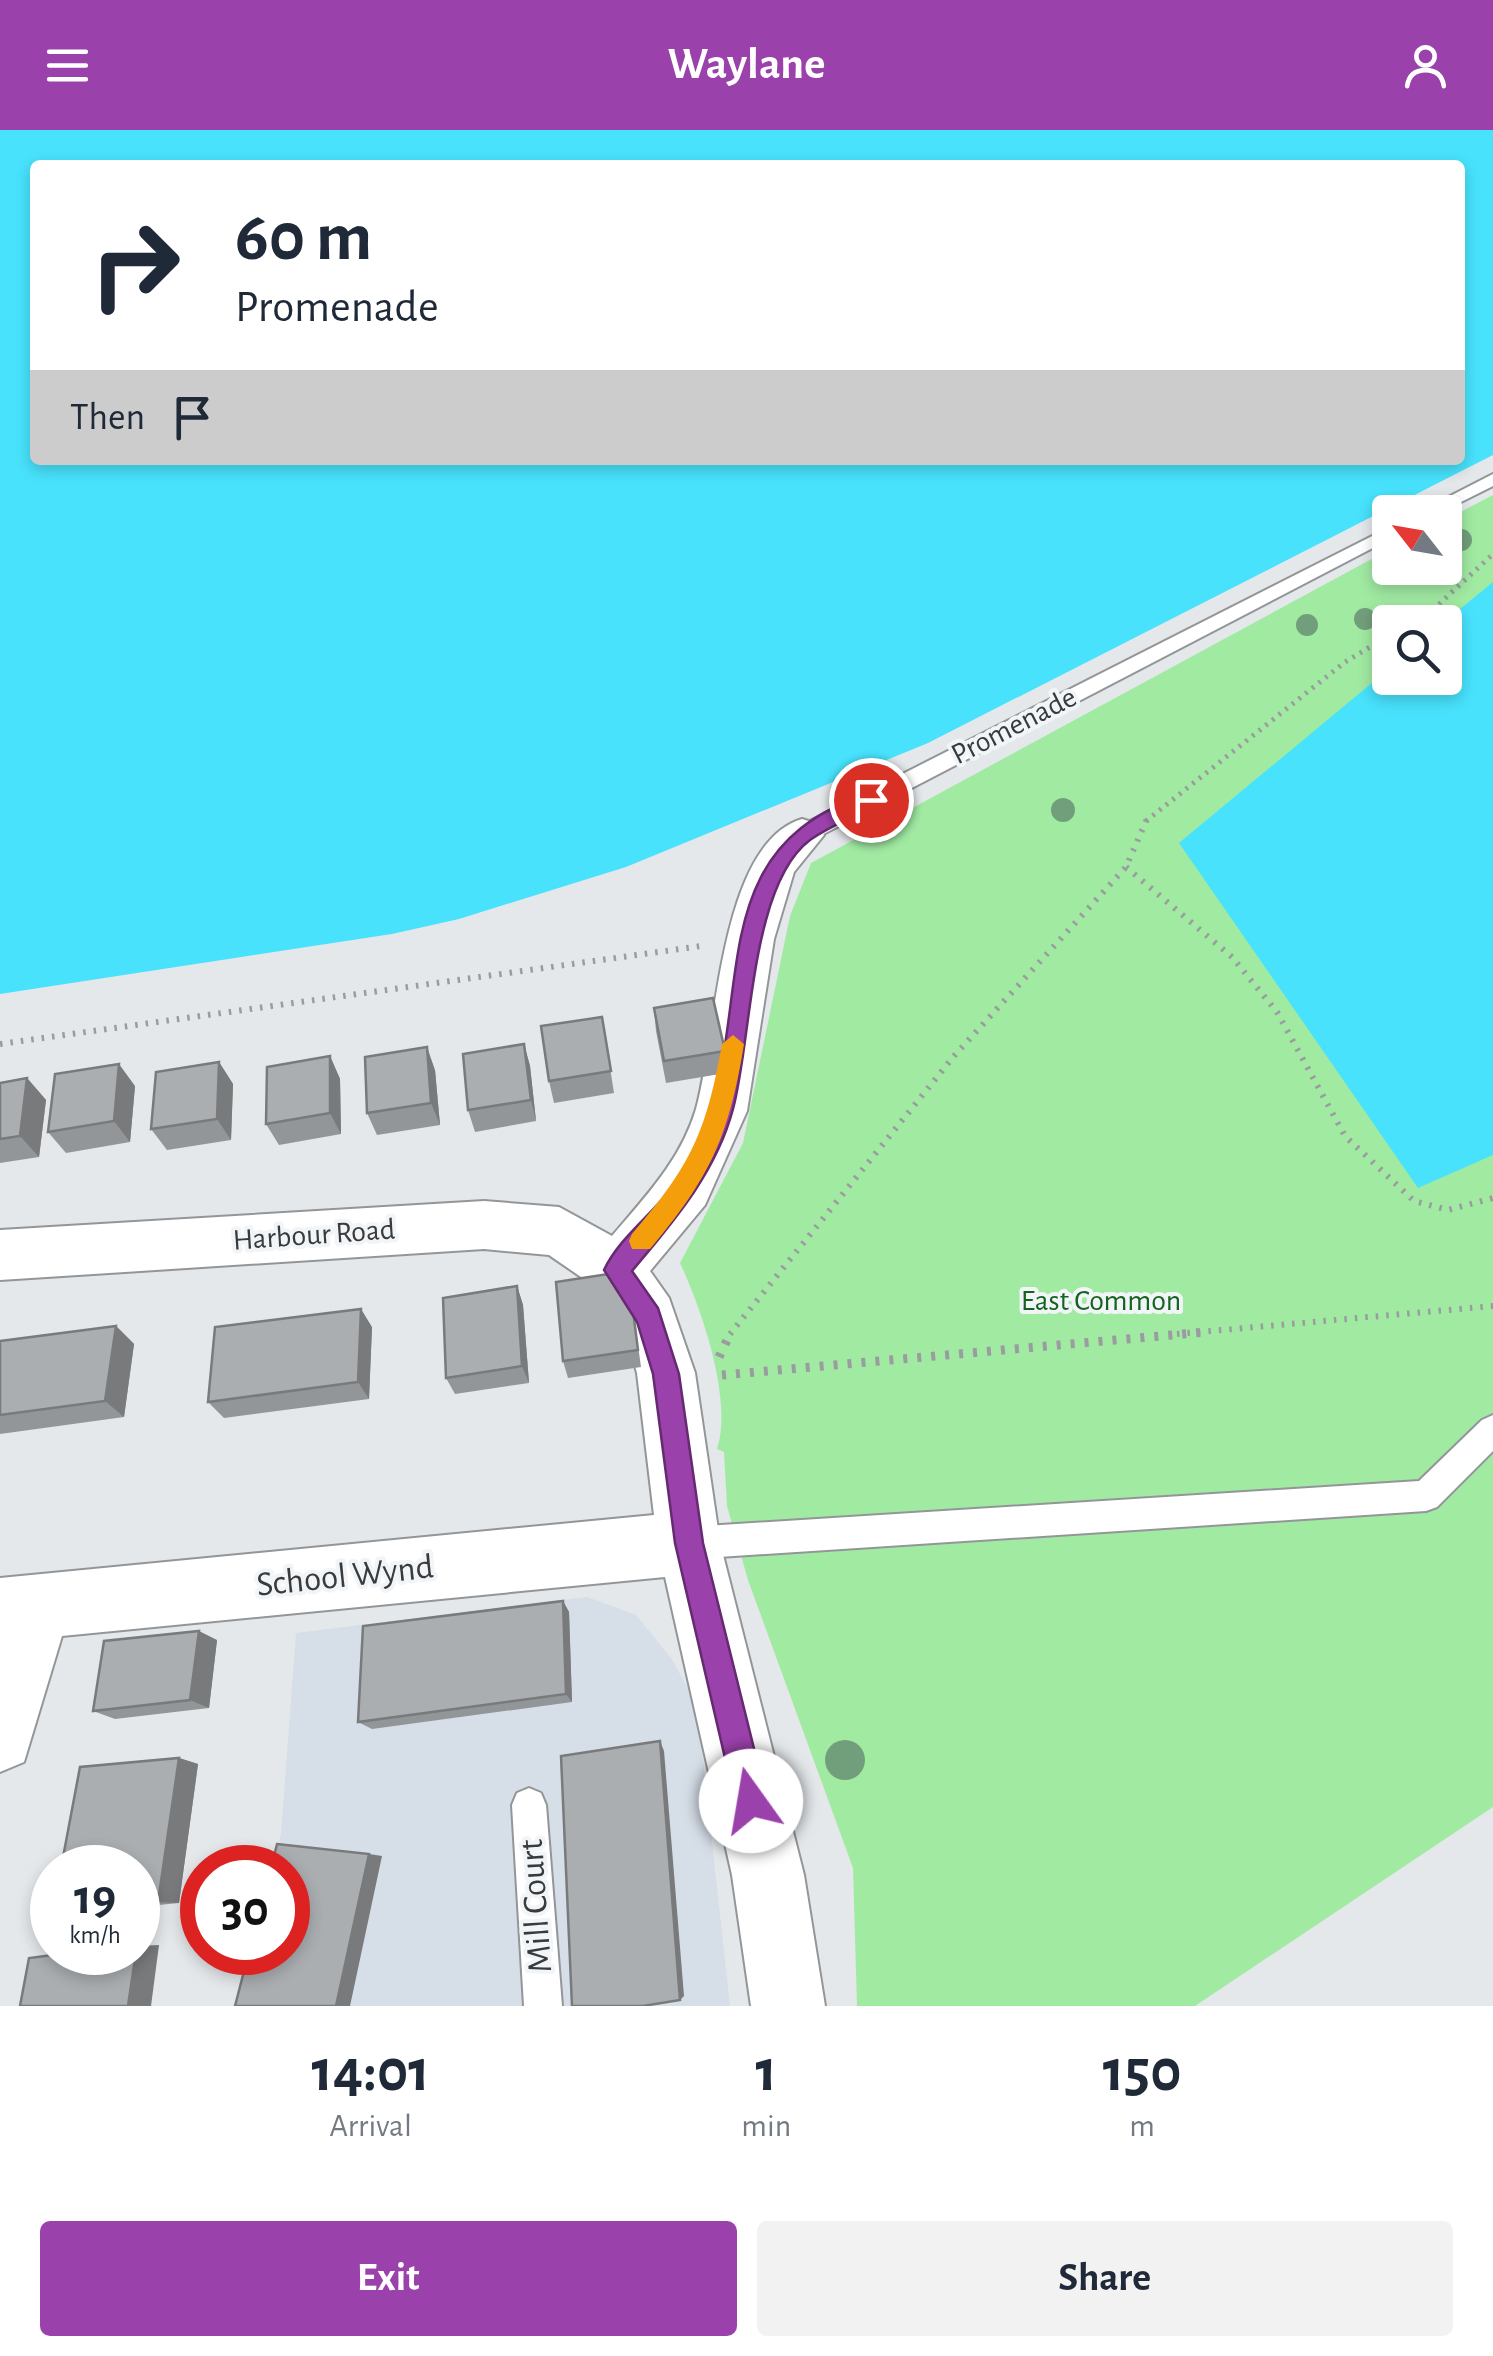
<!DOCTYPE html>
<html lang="en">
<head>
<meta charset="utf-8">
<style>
  :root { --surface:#fff; --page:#f2f2f3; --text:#1f2937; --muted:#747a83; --accent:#9b41ac }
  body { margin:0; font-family:"Alegreya Sans",sans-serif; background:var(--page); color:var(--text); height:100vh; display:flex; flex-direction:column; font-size:38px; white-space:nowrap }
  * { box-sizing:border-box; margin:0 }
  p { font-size:32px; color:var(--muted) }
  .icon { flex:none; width:55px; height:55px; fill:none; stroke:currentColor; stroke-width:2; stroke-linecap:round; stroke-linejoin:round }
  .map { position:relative; height:1876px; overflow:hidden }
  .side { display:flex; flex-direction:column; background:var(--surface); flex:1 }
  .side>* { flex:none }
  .hud { position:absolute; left:30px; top:30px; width:1435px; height:305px; border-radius:10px; box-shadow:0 5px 15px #0003; background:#fff; color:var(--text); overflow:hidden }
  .needle { width:65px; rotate:301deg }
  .controls { position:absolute; left:1372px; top:365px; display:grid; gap:20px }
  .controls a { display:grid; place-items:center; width:90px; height:90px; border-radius:10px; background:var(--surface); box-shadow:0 5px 15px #0003; font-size:50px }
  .speed { position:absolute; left:30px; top:1715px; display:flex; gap:20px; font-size:50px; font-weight:700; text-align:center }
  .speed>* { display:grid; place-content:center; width:130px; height:130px; border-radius:50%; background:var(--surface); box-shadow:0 5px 15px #0003; line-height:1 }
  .speed small { font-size:25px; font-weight:400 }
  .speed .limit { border:15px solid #d22; background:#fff; color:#111 }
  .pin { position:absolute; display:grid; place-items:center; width:85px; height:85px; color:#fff; margin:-42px; border:5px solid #fff; border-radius:50%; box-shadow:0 2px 10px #0007 }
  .me { position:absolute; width:110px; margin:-55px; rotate:347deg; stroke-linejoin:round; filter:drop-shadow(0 0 8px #0008) }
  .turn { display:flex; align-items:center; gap:35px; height:210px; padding:0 40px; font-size:45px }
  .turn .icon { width:130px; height:130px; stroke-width:2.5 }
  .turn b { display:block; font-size:70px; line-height:85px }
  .then { display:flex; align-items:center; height:95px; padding:0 40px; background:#0003; gap:20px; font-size:38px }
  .eta { display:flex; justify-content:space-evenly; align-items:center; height:170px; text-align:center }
  .eta b { font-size:60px; font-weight:700; line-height:70px }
  .button { display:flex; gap:20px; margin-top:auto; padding:20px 40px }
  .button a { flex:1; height:115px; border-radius:10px; background:var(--accent); color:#fff; font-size:40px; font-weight:700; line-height:115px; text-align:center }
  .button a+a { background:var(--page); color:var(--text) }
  header { display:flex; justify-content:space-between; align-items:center; height:130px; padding:0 40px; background:var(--accent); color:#fff; font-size:45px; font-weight:700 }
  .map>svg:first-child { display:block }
  .built { fill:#d6dee7 }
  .green { fill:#a1eaa2; fill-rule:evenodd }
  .water { fill:#48e2fc; fill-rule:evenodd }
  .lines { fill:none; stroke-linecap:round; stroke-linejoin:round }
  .service-casing { stroke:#939699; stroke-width:4 }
  .minor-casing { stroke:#939699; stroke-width:4 }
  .path-far2 { stroke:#9a9c9f; stroke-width:5; stroke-dasharray:2.5 6; stroke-linecap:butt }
  .path-far1 { stroke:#9a9c9f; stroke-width:6; stroke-dasharray:2.5 8; stroke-linecap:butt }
  .path { stroke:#9a9c9f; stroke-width:9; stroke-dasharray:4 10; stroke-linecap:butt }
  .service { fill:#fff; fill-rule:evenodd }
  .minor { fill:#fff; fill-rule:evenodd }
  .tree { fill:#729f7b }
  .wall { fill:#939698 }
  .shaded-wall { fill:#787a7c }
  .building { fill:#abaeb1; stroke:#787a7c; stroke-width:2.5 }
  .route { fill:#9b41ac; stroke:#652a70; stroke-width:2.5 }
  .slow { fill:#f59e0b }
  .labels { text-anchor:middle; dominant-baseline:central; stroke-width:8; stroke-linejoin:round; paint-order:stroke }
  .street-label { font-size:30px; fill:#393a3c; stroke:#f2f5f8 }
  .park-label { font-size:30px; fill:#14641f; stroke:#f2f5f8 }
  .near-street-label { font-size:35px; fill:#393a3c; stroke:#f2f5f8 }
</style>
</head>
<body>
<header><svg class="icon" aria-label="menu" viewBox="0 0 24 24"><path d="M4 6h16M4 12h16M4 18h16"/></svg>Waylane<svg class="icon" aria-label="person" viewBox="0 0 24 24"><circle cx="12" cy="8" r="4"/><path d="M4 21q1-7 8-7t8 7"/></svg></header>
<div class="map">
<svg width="1493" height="1876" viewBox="0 0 1493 1876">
  <rect width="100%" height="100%" fill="#e5e8eb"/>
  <path class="built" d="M587,1467L636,1485L671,1528L697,1575L730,1876H240L288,1822V1738L273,1737L281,1704L296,1503Z"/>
  <path class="green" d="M1493,365V1677L1195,1876H857L853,1738L748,1450L727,1376L724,1322L717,1319C733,1270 702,1180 680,1133L743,1013L790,786L811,733L1390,419V438H1445V390ZM1390,492H1445V548H1390Z"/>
  <path class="water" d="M0,0H1493V325L928,613L626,737L459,789L392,804L0,864ZM35,35H1460V330H35Z
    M1493,452V1025L1418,1058L1179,713L1390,538V548H1445L1444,492Z"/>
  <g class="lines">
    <g class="service-casing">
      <path id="service" d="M1493,344V356L1441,382H1419Z
        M1390,397V409L810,711H794L791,705L794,699Z
        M1493,1285V1321L1437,1377L1426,1381L689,1429L678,1424L673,1413L678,1402L689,1397L1419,1351L1482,1290Z
        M529,1658L541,1663L546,1675L562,1876H524L512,1675L517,1663Z"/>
    </g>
    <g class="minor-casing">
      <path id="minor" d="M802,689L818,694L824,705L794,742L774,809L747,981L705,1075L650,1141L669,1168L695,1243L720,1413L804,1745L825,1876H751L732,1745L665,1447L62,1506L24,1632L0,1642V1448L654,1385L637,1243L624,1198L597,1158L549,1125L484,1119L0,1150V1100L484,1071L559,1077L612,1106C645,1067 681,1030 696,979C717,907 718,714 802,689Z"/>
    </g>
    <path class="path-far2" d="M1410,492L1437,476L1493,424
      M1146,691L1345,532L1390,505"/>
    <path class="path-far1" d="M1126,737L1232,827L1277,882L1345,1006L1414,1071L1448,1080L1493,1068
      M0,914L701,816
      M730,1204L954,926L1126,737L1147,689
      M1177,1204L1493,1176"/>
    <path class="path" d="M719,1227L731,1202
      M722,1245L1205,1202"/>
    <use href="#service" class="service"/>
    <use href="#minor" class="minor"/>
  </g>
  <g class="tree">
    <circle cx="1461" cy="410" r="11"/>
    <circle cx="1365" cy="489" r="11"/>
    <circle cx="1307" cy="495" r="11"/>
    <circle cx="1063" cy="680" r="12"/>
    <circle cx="845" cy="1630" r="20"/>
  </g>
  <path class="wall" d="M654,878L725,921L726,943L666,953L656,901Z
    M602,887L614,963L554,973L549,951Z
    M524,914L530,936L536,991L475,1002L468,980Z
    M330,926L340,949L341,1004L279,1015L266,994Z
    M219,932L233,954L231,1010L167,1020L151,999Z
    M435,940L440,995L377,1005L367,983Z
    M27,948L46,970L39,1027L0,1033V953Z
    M135,956L130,1012L66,1023L48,1002Z
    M628,1141L641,1237L568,1248L563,1231Z
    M517,1156L523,1175L529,1253L455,1264L446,1248Z
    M116,1196L134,1214L124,1287L0,1304V1211Z
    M372,1197L369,1269L224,1288L208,1272Z
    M563,1471L569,1482L572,1572L372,1599L358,1592Z
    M217,1510L209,1578L115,1589L93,1581Z
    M179,1628L198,1634L179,1773L138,1777V1738Z"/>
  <path class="shaded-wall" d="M524,914L530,936L536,991L531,970Z
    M427,917L435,940L440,995L431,973Z
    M330,926L340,949L341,1004L330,983Z
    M219,932L233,954L231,1010L217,989Z
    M119,934L135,956L130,1012L114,991Z
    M27,948L46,970L39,1027L20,1006Z
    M517,1156L523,1175L529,1253L522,1236Z
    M361,1179L372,1197L369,1269L358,1252Z
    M116,1196L134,1214L124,1287L105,1271Z
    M563,1471L569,1482L572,1572L566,1564Z
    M199,1501L217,1510L209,1578L190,1570Z
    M660,1611L664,1621L684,1866L680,1870Z
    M179,1628L198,1634L179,1773L158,1772Z
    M369,1724L382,1726L350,1876H336Z
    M159,1815L151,1876H128L138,1816Z"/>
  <path class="building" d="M713,868L725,921L664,931L654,878Z
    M602,887L611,941L549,951L541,896Z
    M524,914L531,970L468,980L463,924Z
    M427,917L431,973L367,983L365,927Z
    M330,926V983L266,994L267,937Z
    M219,932L217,989L151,999L156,942Z
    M119,934L114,991L48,1002L55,944Z
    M27,948L20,1006L0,1009V953Z
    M628,1141L638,1220L563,1231L556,1152Z
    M517,1156L522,1236L446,1248L443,1168Z
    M361,1179L358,1252L208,1272L215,1197Z
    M116,1196L105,1271L0,1285V1211Z
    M563,1471L566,1564L358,1592L363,1496Z
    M199,1501L190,1570L93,1581L104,1511Z
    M660,1611L680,1870L643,1876H572L561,1626Z
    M179,1628L158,1772L138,1774V1738H61L80,1637Z
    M277,1714L369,1724L336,1876H235L249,1822H288V1738H271Z
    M76,1822H136L128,1876H20L29,1828Z"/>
  <path class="route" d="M871,663L878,665V675C856,686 829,696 810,710C750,755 752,909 733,979C716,1043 673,1092 632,1141L658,1178L679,1244L703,1413L767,1671L762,1682L751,1687L740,1682L735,1671L675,1413L653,1244L637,1192L604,1140C620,1106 656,1082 677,1051C690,1032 703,1004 710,982C751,853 706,714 871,663Z"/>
  <path class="slow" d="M733,905L744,914C729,1006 710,1048 650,1119H632L629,1111L632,1104C691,1035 706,1003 722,914Z"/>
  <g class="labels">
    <g class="street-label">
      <text transform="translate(1014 596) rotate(-27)">Promenade</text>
      <text transform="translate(314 1105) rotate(-4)">Harbour Road</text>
    </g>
    <g class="park-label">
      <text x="1101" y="1171">East Common</text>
    </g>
    <g class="near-street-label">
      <text transform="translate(345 1446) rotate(-6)">School Wynd</text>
      <text transform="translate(536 1776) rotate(-94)">Mill Court</text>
    </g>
  </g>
</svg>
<div class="controls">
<a><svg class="needle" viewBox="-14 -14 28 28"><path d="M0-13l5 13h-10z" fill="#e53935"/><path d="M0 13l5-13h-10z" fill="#747a83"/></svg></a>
<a><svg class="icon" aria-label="search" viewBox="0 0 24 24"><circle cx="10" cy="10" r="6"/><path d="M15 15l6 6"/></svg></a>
</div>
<div class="speed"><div>19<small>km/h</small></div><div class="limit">30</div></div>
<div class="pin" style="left:871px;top:670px;background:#d93025"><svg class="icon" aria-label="arrive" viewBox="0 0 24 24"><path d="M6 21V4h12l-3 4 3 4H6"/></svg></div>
<svg class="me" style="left:751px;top:1671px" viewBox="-20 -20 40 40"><circle r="19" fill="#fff"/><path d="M0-13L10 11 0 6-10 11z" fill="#9b41ac"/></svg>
<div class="hud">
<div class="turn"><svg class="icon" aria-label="right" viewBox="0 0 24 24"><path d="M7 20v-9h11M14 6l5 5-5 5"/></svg><div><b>60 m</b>Promenade</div></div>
<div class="then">Then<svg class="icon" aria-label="arrive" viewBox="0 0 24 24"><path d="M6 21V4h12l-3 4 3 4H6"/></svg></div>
</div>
</div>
<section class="side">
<div class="eta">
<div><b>14:01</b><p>Arrival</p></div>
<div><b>1</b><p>min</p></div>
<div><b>150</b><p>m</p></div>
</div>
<div class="button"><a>Exit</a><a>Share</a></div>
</section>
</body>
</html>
